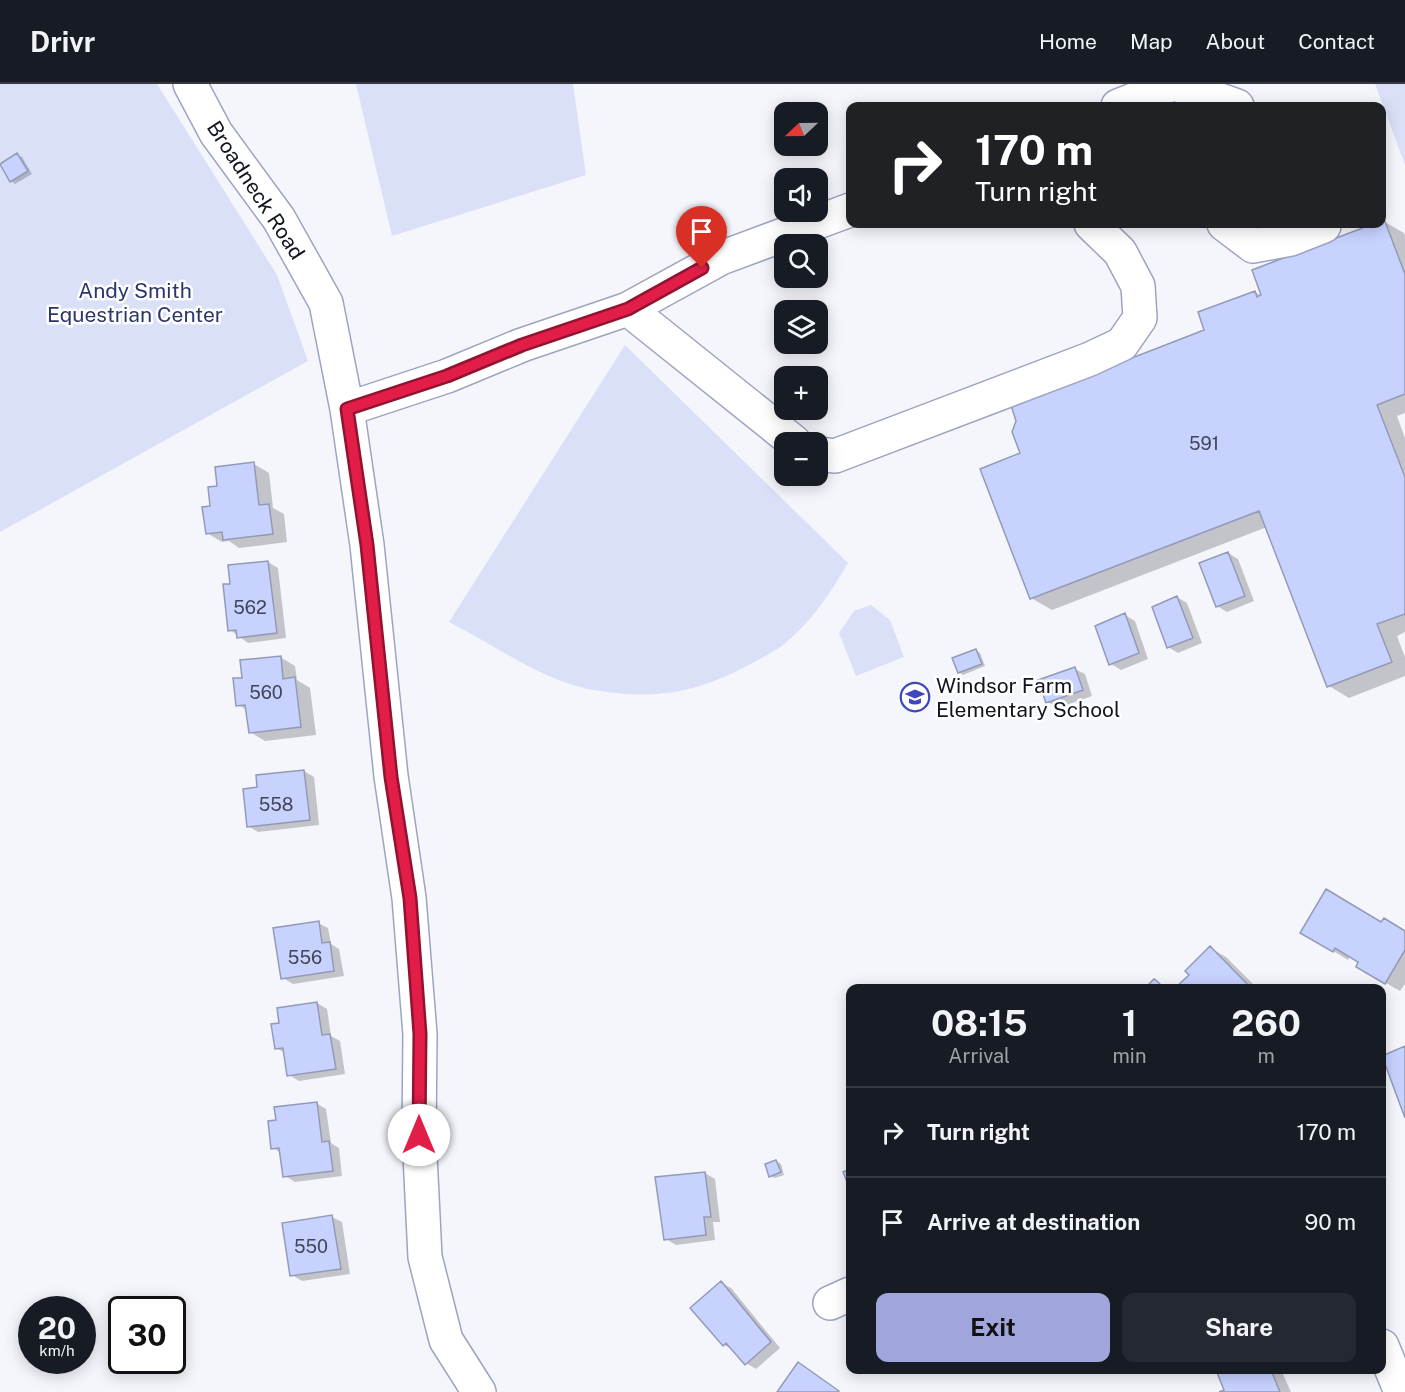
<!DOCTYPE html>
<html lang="en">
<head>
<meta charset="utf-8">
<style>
  :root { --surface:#171b24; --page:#242831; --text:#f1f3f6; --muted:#9ea1a6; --line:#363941; --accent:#a0a6dc }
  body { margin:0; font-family:"Public Sans",sans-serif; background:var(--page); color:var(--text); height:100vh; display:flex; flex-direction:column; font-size:22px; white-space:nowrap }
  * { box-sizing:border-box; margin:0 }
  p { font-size:20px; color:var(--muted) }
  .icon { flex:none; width:33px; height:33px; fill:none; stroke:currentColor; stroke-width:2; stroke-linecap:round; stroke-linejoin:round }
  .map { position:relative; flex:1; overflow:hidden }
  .sheet { position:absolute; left:846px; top:900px; width:540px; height:390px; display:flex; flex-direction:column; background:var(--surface); border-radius:12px; box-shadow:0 3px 15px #0003 }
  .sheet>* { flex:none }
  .banner { position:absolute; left:846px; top:18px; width:540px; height:126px; border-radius:12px; box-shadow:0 3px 15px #0003; background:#202124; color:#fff; overflow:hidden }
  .needle { width:39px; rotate:248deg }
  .controls { position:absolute; left:774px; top:18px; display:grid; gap:12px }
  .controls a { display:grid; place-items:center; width:54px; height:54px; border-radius:12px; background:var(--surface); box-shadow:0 3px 15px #0003; font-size:30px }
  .speed { position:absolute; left:18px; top:1212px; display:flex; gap:12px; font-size:30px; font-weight:700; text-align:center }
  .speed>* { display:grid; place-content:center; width:78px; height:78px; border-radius:50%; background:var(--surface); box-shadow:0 3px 15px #0003; line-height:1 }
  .speed small { font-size:15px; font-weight:400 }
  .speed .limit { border:3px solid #111; border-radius:9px; background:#fff; color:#111 }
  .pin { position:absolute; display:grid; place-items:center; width:51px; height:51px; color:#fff; margin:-62px -26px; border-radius:50% 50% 50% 0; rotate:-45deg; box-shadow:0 0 6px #0007 }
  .pin .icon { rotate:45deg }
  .me { position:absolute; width:66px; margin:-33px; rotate:0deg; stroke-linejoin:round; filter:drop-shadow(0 0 4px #0008) }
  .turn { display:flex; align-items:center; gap:21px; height:126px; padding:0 30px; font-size:27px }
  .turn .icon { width:78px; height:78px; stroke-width:2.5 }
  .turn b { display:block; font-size:42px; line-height:51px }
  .eta { display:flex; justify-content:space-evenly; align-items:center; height:102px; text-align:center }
  .eta b { font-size:36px; font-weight:700; line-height:42px }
  .primary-button { display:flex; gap:12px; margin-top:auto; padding:12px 30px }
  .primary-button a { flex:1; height:69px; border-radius:12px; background:var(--accent); color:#111; font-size:24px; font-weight:700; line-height:69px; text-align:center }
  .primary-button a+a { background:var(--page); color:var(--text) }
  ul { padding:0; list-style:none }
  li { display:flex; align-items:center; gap:18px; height:90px; padding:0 30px; border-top:2px solid var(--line) }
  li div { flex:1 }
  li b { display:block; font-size:22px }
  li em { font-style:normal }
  header { display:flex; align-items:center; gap:36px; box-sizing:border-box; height:84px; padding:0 30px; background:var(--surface); border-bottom:2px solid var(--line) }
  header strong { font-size:28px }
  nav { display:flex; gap:33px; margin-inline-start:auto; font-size:21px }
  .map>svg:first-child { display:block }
  .green { fill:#dae0f8 }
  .shadow { fill:#0003 }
  .building { fill:#c7d2ff; stroke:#939ab7; stroke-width:1.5 }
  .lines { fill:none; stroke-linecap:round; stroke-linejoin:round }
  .minor-casing { stroke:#9da4c1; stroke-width:36 }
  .minor { stroke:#fff; stroke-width:33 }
  .route-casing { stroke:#92132f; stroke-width:15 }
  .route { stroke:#e11d48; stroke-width:10 }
  .labels { text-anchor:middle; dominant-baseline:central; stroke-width:5; stroke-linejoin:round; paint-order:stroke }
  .number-label { font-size:18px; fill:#3f4457 }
  .street-label { font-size:21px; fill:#12151f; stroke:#fff }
  .park-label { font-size:21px; fill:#2d366b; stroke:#fff }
  .poi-label { font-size:21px; fill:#12151f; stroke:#fff; text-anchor:start }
</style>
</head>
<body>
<header>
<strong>Drivr</strong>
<nav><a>Home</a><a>Map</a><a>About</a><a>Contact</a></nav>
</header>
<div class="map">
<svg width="1405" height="1308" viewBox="0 0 1405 1308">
  <rect width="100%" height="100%" fill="#f4f6fc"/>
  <path class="green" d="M0,0H157L277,191L308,277L0,448Z
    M356,0H573L586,91L392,152Z
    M1375,0H1405V81Z
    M625,261L848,479C831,508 811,539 783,561C775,567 765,572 756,577C706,605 664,616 607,608C598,606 589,606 580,603C532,590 493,560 449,538Z
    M871,521L890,536L904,573L856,592L839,549L854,527Z"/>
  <path class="shadow" d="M17,71L22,73L32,90L15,100L11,97Z
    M1383,137L1404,149L1405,152V329L1397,332L1405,354V548L1397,552L1405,573V592L1349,614L1329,602L1267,443L1052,526L1031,514L1022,370L1124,279L1206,247L1255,208L1264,213L1254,187L1377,140H1382Z
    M254,380L269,389L273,424L284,430L287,458L239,464L229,457L222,458L207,449L211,423Z
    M1228,469L1238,475L1254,517L1227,528L1217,522Z
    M268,478L278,484L286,554L248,559L230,546L232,501Z
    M1177,513L1187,519L1202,559L1178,569L1168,563Z
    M1125,531L1135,537L1148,575L1121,586L1111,580Z
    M976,566L980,569L985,582L963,591L959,588Z
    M280,573L295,582L297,596L310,604L316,651L265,657L250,648L247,626L238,621L244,595Z
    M1075,585L1085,590L1092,612L1058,624L1048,618Z
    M304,687L314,693L319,741L258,748L248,742L259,705Z
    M318,839L328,844L331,860L339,865L344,892L293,900L283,894Z
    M1382,840L1405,848V900L1400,907L1357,882L1360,878L1350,872L1348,876L1302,848Z
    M1210,864L1226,873L1257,904H1178L1191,891Z
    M317,919L327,925L331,952L340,957L345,990L299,997L289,991L285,969L276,964L281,940Z
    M316,1019L326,1025L331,1059L339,1064L342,1092L295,1098L285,1092L281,1069L273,1064L277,1037Z
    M776,1077L781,1080L784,1091L775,1094L770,1092Z
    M705,1089L715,1095L720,1138H713L715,1156L676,1161L666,1155Z
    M332,1133L342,1138L350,1190L302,1197L292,1191Z
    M721,1199L731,1204L780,1264L756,1285L746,1279L735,1267L724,1261Z
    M1217,1286H1281L1291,1308H1223L1226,1307Z"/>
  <path class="building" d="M17,69L28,87L10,98L0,80Z
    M1384,135L1405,190V310L1377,321L1405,393V530L1377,540L1392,578L1327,603L1259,427L1030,515L980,385L1020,369L1012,348L1016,337L1011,321L1204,246L1198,228L1255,207L1257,213L1261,211L1252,186L1373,140H1382V136Z
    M254,378L259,421L269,420L273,450L223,456L222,448L206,450L202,423L210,422L208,403L217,402L215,383Z
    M1228,468L1245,512L1216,523L1199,479Z
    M268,477L277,549L237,554L236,546L228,547L223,500H230L228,481Z
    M1177,512L1193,554L1167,564L1152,523Z
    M1125,529L1139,569L1109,581L1095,542Z
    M976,565L982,580L958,589L952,574Z
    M281,572L283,595L295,593L301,643L249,649L245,621L236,622L233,594H242L240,576Z
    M1075,583L1083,606L1046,619L1038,596Z
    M304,686L310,736L247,743L243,705L257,703L256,691Z
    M1326,805L1381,838L1384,834L1405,847V866L1385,900L1356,883L1358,878L1335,864L1333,868L1300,849Z
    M319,837L322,859L330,858L334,887L281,895L273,844Z
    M1210,862L1250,903L1248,904H1175L1189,891L1185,887Z
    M1154,895L1156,896L1164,904H1145Z
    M317,918L322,951L330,950L336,985L287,992L283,964L275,965L271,940L279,939L277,924Z
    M1405,962V1034L1382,972Z
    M317,1018L322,1058L329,1057L333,1087L283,1093L279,1064L271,1065L268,1037L276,1036L274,1023Z
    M776,1076L781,1088L769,1093L765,1080Z
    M850,1085V1105L843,1088Z
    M705,1088L711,1133H704L706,1151L664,1156L655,1093Z
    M332,1131L341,1185L290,1192L282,1139Z
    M721,1197L771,1258L745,1281L726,1259L723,1262L690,1224Z
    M798,1278L839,1307L838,1308H777Z
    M1216,1286H1271L1280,1308H1219L1224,1306Z"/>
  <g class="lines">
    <g class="minor-casing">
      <path id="minor" d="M190,0L216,49L279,135L326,219L347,325L367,461L391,692L409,814L420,950L419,1051L425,1173L446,1256L479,1308
        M1175,0L1237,22
        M1118,22L1173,0
        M1224,140L1253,162L1291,155L1324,142V140
        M628,225L794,358
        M347,325L447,292L522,261L628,225L721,174L850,126
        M818,370L835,372L1090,275L1122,260L1140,234L1138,202L1120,168L1091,140
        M830,1219L850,1210
        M1382,1262L1401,1308"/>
    </g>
    <use href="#minor" class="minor"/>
  </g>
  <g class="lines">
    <g class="route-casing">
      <path id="route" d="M419,1051L420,950L410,814L391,693L367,461L347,325L447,292L522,261L628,225L702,184"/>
    </g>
    <use href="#route" class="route"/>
  </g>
  <defs>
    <g id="school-ring" transform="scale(1.5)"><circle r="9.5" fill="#fff" stroke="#3e48bc" stroke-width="1.5"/><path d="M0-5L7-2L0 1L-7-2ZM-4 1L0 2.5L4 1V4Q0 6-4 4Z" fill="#3e48bc"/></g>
  </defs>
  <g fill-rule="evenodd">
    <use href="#school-ring" x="915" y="613"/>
  </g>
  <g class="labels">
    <g class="number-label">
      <text x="1204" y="359">591</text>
      <text x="250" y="523">562</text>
      <text x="266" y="608">560</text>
      <text x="276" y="720">558</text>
      <text x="305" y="873">556</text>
      <text x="311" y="1162">550</text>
    </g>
    <g class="street-label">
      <text transform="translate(256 106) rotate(57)">Broadneck Road</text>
    </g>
    <g class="park-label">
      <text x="135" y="206">Andy Smith<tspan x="135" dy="24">Equestrian Center</tspan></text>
    </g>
    <g class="poi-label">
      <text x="936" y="601">Windsor Farm<tspan x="936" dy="24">Elementary School</tspan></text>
    </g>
  </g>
</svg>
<div class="controls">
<a><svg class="needle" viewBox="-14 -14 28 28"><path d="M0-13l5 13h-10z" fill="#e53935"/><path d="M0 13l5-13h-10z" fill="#9ea1a6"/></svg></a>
<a><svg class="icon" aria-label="sound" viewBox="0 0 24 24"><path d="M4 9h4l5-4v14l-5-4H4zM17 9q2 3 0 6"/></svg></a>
<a><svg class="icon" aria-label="search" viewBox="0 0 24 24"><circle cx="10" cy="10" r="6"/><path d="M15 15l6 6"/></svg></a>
<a><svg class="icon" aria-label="layers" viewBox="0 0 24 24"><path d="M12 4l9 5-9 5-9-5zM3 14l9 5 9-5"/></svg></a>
<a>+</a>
<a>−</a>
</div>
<div class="speed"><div>20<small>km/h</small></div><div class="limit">30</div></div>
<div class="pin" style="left:702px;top:184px;background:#d93025"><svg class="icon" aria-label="arrive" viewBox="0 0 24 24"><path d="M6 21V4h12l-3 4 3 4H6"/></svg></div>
<svg class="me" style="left:419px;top:1051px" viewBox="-20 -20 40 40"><circle r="19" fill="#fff"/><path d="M0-13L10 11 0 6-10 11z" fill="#e11d48"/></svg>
<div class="banner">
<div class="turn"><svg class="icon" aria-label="right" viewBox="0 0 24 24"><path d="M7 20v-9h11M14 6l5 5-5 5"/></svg><div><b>170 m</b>Turn right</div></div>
</div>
<section class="sheet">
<div class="eta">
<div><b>08:15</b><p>Arrival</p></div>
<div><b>1</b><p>min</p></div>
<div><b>260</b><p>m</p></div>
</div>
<ul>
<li><svg class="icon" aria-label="right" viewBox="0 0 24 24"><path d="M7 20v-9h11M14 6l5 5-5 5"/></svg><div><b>Turn right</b></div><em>170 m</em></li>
<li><svg class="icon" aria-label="arrive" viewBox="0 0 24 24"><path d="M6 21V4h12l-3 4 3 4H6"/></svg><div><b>Arrive at destination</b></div><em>90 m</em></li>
</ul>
<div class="primary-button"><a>Exit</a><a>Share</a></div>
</section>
</div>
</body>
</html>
